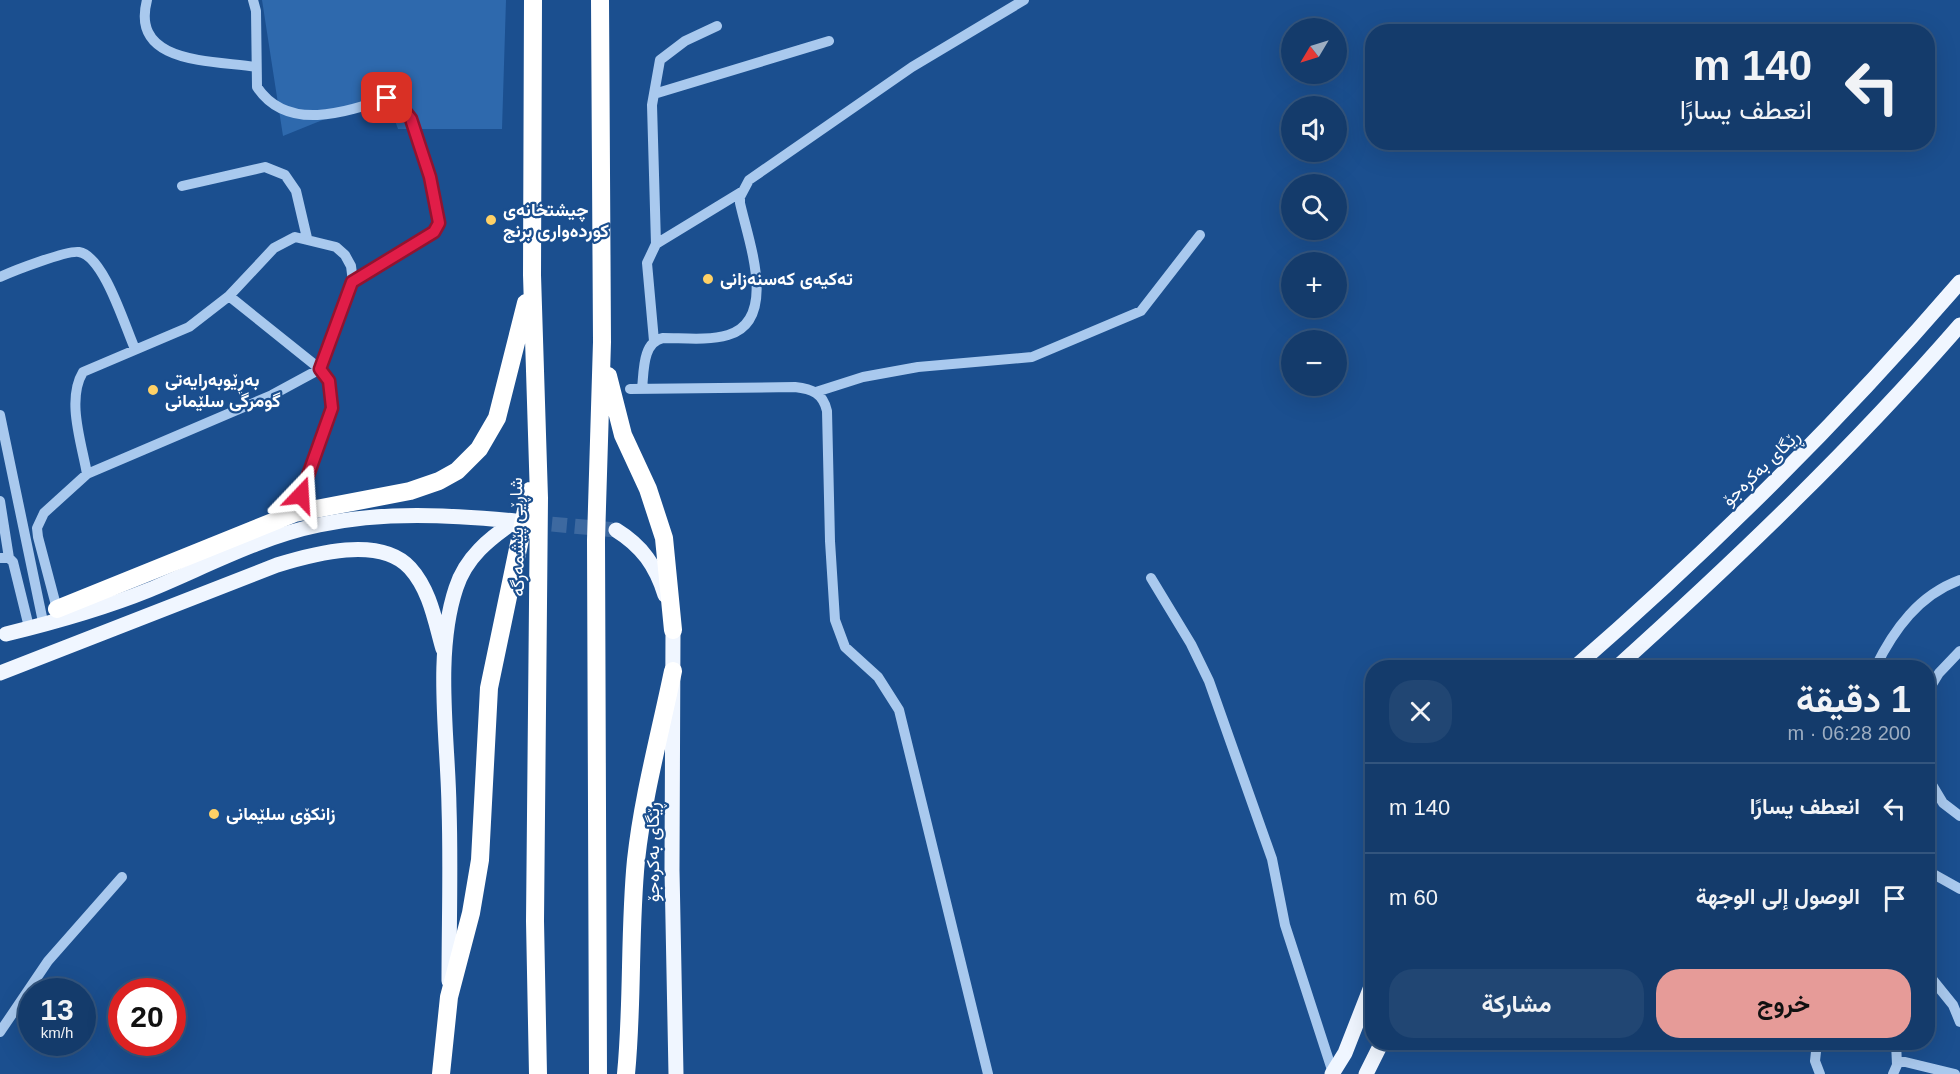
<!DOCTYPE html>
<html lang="ar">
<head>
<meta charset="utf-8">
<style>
  :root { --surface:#143b6b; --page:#214673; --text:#f1f3f6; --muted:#9dadc1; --line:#33557e; --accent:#e69b98 }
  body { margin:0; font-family:Arial,Vazirmatn,sans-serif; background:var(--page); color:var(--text); direction:rtl; height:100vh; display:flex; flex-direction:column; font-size:22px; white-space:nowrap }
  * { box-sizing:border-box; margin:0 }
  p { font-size:20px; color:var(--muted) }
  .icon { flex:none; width:33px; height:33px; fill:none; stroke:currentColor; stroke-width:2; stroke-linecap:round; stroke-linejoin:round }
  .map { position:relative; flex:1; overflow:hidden; direction:ltr }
  .details { position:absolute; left:1365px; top:660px; width:570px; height:390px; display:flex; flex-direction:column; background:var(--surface); border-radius:24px; box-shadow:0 6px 24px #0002,0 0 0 2px var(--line); direction:rtl }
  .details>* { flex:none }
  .top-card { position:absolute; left:1365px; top:24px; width:570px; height:126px; border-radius:24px; box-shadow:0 6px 24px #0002,0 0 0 2px var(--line); direction:rtl; background:#143b6b; color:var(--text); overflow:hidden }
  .needle { width:39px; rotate:232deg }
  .buttons { position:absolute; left:1281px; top:18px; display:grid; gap:12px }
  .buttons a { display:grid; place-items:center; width:66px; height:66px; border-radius:50%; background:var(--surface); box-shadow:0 6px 24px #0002,0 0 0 2px var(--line); font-size:30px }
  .speed { position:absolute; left:18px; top:978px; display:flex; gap:12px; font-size:30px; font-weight:700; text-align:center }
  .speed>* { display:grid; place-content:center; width:78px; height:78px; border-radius:50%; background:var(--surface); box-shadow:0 6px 24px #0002,0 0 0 2px var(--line); line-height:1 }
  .speed small { font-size:15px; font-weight:400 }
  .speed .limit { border:9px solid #d22; background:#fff; color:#111 }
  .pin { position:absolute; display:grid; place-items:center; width:51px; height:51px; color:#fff; margin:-26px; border-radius:12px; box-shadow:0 3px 9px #0006 }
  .me { position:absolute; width:66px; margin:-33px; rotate:20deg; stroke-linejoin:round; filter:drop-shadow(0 0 4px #0008) }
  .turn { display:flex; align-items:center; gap:21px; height:126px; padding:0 24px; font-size:27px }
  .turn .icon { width:78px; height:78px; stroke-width:2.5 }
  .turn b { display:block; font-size:42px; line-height:51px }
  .round { display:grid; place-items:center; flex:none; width:63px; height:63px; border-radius:24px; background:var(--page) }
  .headline { display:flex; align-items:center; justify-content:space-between; height:102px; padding:0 24px }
  h1 { font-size:36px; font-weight:700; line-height:45px }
  .action { display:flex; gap:12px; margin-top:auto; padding:12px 24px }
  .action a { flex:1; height:69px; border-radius:24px; background:var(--accent); color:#111; font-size:24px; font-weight:700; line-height:69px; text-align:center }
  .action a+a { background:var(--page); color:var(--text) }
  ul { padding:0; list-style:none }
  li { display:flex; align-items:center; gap:18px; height:90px; padding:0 24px; border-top:2px solid var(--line) }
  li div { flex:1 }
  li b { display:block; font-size:22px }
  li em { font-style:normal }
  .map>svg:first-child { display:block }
  .green { fill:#2e69ad }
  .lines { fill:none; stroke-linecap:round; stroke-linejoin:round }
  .major-tunnel { stroke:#3d69a0; stroke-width:15; stroke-dasharray:15 8; stroke-linecap:butt }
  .minor { stroke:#a9c9ee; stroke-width:10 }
  .major { stroke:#f0f6ff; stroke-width:15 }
  .highway { stroke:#fff; stroke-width:18 }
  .route-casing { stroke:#92132f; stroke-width:15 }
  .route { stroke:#e11d48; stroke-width:10 }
  .poi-dot { fill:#ffd166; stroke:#1b4f8f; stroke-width:2 }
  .labels { text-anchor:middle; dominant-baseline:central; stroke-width:4.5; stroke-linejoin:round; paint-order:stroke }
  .poi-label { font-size:18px; font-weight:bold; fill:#fff; stroke:#1b4f8f; text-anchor:start }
  .street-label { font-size:18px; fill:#fff; stroke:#1b4f8f }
</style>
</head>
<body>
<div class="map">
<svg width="1960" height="1074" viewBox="0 0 1960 1074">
  <rect width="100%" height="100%" fill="#1b4f8f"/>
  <path class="green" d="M262,0H506L502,129H398L393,115L367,102L283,136Z"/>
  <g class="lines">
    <path class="major-tunnel" d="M529,522L616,530"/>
    <path class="minor" d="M147,0C130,65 213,60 256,67
      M253,0L256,11L257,87C287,132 345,113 387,98L400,105L411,119L430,177L439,223L434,232L353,282
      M654,94L829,41
      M182,186L265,167L285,175L296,191L307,238
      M656,244L652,105L660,60L685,41L717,26
      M0,277C13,271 67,250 79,252C104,256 125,327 135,349
      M229,296L320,369L329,381L332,408L295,513
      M654,341L647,263L656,244L743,191
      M630,389L795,387C812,389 823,393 827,411L830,541L835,620L845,647L878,677L899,710L988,1074
      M642,389C644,372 642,342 663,338C683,338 708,341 728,335C779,320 748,240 740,203V197L749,180L912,67L1024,0
      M816,392L863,377L918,367L1032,357L1141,311L1200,235
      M0,415L42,617
      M0,501L9,558
      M0,558H9L13,562L28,623
      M1151,578L1191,644L1209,681L1272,859L1285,925L1333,1073
      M57,609L38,537L37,528L44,513L87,474L272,395L320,369L353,282L351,266L345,255L336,247L295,237L274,248L229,296L189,327L83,372C66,400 82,444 87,474
      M1875,668C1894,629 1919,595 1960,580
      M1928,691L1939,673L1960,651
      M1928,778L1943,803L1960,816
      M1928,871L1960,889
      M1928,974L1953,1005L1960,1022
      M0,1032L48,961L122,877
      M1817,1042L1815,1061L1820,1074
      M1897,1060L1955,1074
      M1893,1074L1897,1065L1896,1042"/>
    <path class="major" d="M616,530C642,546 656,566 665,595
      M671,618L673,630L672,870L676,1074
      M6,634C55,622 102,609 149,590C205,567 260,537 319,525C383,511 451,515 515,521
      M1574,668C1712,548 1841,420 1960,282
      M1616,668C1737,559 1853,448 1960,325
      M0,673L277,565C313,554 380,535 410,568C430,590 435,621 443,649
      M449,981C449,923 451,865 449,807C448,739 434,654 456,588C466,557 489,539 515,521
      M1332,1074L1345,1053L1372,984
      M1366,1074L1382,1042"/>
    <path class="highway" d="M533,0L532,275L539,498L535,921L538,1074
      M608,376L623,435L648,489L664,538L673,630
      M57,609L295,513L410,491L439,481L457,471L479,449L497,418L526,303
      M441,1074L449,997L471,913L480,860L489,688L530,491
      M598,1074L596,540L602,342L600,0
      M626,1074C633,1003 629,931 636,860C643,796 660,734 673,671"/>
  </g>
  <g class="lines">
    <g class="route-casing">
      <path id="route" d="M301,495L332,408L329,381L320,369L352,282L434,232L439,223L430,177L411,119L400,105L387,98"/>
    </g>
    <use href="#route" class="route"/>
  </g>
  <g class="poi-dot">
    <circle cx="491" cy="220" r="6"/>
    <circle cx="708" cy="279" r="6"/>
    <circle cx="153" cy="390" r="6"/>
    <circle cx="214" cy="814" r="6"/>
  </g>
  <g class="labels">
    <g class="poi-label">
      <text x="503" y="210">چيشتخانەی<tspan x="503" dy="21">کوردەواری برنج</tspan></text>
      <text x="720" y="279">تەکیەی کەسنەزانی</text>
      <text x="165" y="380">بەڕێوبەرایەتی<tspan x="165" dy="21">گومرگی سلێمانی</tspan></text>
      <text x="226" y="814">زانکۆی سلێمانی</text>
    </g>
    <g class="street-label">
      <text transform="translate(1761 468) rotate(-44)">ڕێگای بەکرەجۆ</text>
      <text transform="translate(517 537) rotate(-91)">شاڕێی پێشمەرگە</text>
      <text transform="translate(653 852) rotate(-90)">ڕێگای بەکرەجۆ</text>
    </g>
  </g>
</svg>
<div class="buttons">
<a><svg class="needle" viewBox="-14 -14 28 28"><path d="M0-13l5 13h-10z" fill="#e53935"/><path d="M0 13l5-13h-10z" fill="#9dadc1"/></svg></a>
<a><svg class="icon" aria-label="sound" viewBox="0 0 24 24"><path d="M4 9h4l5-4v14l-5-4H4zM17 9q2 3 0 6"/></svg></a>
<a><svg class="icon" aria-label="search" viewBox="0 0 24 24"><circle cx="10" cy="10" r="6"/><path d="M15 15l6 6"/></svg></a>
<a>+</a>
<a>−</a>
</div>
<div class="speed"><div>13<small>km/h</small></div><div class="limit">20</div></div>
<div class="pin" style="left:387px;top:98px;background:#d93025"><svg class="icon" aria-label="arrive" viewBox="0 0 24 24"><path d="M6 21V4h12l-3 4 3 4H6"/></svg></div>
<svg class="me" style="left:301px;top:495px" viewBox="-20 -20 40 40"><path d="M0-17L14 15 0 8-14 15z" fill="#e11d48" stroke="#fff" stroke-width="4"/></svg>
<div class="top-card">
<div class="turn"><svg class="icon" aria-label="left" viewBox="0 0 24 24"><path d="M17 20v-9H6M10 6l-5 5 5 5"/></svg><div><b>140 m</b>انعطف يسارًا</div></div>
</div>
<section class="details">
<div class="headline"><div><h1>1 دقيقة</h1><p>200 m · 06:28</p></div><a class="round"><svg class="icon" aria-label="close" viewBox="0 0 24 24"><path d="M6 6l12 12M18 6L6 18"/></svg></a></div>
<ul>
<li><svg class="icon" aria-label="left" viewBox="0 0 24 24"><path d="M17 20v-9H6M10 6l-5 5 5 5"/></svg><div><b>انعطف يسارًا</b></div><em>140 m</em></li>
<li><svg class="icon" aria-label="arrive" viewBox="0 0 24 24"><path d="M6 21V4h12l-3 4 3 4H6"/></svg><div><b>الوصول إلى الوجهة</b></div><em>60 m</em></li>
</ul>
<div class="action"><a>خروج</a><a>مشاركة</a></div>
</section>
</div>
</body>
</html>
